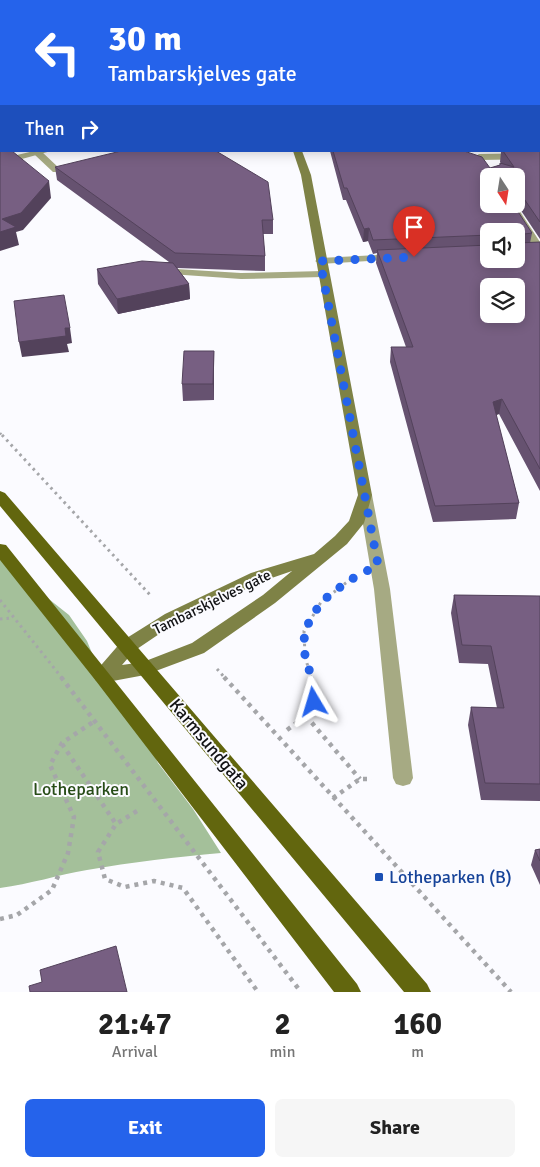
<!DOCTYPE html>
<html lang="en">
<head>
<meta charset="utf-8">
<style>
  :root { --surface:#fff; --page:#f6f6f6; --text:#222; --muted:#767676; --accent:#2563eb }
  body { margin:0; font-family:Signika,sans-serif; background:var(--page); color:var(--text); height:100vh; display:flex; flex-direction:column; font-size:19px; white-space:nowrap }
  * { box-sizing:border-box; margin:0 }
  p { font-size:16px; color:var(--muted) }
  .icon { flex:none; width:28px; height:28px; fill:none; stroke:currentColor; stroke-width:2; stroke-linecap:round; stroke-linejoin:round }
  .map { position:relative; height:992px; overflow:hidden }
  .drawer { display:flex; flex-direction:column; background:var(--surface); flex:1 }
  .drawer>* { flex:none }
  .guide { position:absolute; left:0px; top:0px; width:540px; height:152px; box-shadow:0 2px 12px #0003; background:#2563eb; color:#fff; overflow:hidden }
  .needle { width:32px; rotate:168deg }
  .buttons { position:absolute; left:480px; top:168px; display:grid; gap:10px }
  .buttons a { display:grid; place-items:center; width:45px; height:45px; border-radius:8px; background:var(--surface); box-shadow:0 2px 12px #0003; font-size:25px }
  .pin { position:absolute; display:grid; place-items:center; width:42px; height:42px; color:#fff; margin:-51px -21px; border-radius:50% 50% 50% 0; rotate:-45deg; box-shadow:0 0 5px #0007 }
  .pin .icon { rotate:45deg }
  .me { position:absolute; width:55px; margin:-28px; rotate:353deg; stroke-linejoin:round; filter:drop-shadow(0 0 4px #0008) }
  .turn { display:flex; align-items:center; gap:18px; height:105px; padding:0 25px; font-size:22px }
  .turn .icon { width:65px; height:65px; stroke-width:2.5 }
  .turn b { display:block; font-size:35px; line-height:42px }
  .then { display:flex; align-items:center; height:48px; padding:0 25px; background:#0003; gap:10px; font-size:19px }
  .eta { display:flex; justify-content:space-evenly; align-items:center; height:85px; text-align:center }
  .eta b { font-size:30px; font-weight:800; line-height:35px }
  .action { display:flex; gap:10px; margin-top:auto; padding:10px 25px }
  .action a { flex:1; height:58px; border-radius:8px; background:var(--accent); color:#fff; font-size:20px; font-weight:800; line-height:58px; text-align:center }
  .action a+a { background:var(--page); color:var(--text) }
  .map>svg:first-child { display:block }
  .green { fill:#c9dbc2 }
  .forest { fill:#a4c09a }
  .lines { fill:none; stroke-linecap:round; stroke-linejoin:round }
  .path-far2 { stroke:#a5a6a9; stroke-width:2.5; stroke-dasharray:2 3; stroke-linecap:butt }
  .path-far1 { stroke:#a5a6a9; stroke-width:3; stroke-dasharray:2.5 4; stroke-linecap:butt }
  .path { stroke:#a5a6a9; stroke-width:4.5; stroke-dasharray:4 5; stroke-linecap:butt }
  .lane { fill:#a6aa83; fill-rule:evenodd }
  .street { fill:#a6aa83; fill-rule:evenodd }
  .secondary { fill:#7e8246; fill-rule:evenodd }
  .primary { fill:#62660e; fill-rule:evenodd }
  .wall { fill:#665270; fill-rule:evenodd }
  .shaded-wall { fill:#53425b }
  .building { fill:#775f82; stroke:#53425b; fill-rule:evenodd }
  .route { stroke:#2563eb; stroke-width:9; stroke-dasharray:0 16.2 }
  .transit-dot { fill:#1a4fb4; stroke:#fbfbff; stroke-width:2 }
  .labels { text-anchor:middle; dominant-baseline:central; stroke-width:4; stroke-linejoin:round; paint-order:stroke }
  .street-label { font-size:15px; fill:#121315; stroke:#fbfbff }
  .near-street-label { font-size:18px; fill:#121315; stroke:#fbfbff }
  .near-park-label { font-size:18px; fill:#274c17; stroke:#fbfbff }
  .near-transit-label { font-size:18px; fill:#164399; stroke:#fbfbff; text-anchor:start }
</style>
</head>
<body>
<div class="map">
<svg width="540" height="992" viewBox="0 0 540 992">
  <rect width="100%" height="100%" fill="#fbfbff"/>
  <path class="green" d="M289,0H494L500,1H284Z"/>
  <path class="forest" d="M0,549L45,596L69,615L87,641L101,675L142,729L158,763L193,809L221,853C177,857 132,862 87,870C58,875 30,884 0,888Z"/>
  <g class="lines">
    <path class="path-far2" d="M0,433L3,437"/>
    <path class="path-far1" d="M2,435L152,597
      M0,600L62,678
      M0,619L13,618
      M217,669L225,678
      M311,678L305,656L304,631L321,602L351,579"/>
    <path class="path" d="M61,677L301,992
      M224,677L511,992
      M306,716L360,779
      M287,730C314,710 315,710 311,677
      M62,744L116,824
      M333,798L360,779H372
      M137,811L116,824L98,852L105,879L125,887L154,881L183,888L258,992
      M0,919L17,915L52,890L68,853L74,817L50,765L62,743L96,720"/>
    <path class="lane" d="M35,151H41L59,168V172H53L35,155Z
      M160,268L241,273L323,271L329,274L323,277L241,279L156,273L154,271Z"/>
    <path class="street" d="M301,0H311L312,1H302Z
      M34,151H51L0,165V159Z
      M540,153V159L479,160L474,157L479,154Z
      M505,204H515L540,242V253L536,252Z
      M397,254L401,255L402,257L401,259L320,264L315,261L320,258Z
      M365,490L370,492L372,495L390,589L413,778L410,784L403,786L396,784L393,778L374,589L358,495L360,492Z"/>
    <path class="secondary" d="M492,0H502L503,1H493Z
      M539,8H540V12H539Z
      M0,111H1V116H0Z
      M293,151H302L311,175L372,495L364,523L347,544L275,603L204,653L145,675L102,683L96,681L93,676L96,671L122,641L165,614L251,573L314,554L335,536L349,521L358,495L301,175ZM292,571L263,595L192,643L143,662L122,665L134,651L177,622L263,581Z"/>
    <path class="primary" d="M0,491L5,493L427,984L431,992H404L0,506Z
      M0,544L6,545L357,984L361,992H334L96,681L0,560Z"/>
  </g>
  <path class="wall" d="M0,0H253L246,1H1V100H0Z
    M540,48V239L516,203V176H489L532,233L530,243L540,242V491L499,414L496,415L519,503L516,519L433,522L390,362L391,347H406L376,263L377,253L373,254L368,241L363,242L346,200H343L330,151H464L490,168L500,165L501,163L500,162L501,152H493V151H539V93H540L539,91L540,85H539V49ZM489,231L516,259H489Z
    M55,167L273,220V234H263L265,256V271L177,268L189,284L190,299L118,314L98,284L97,269L169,262L57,180Z
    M214,351V400L183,401L182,384Z
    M454,595L540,596V801L481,800L468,725L471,707L497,708L488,664L459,663L451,613Z
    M540,849V885L531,865L535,850Z"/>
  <path class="shaded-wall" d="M207,0H253L246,1H207Z
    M49,181L51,198L23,230L16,232L19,245L0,251V232L2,219Z
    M369,228L368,241L363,242L364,229Z
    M189,284L190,299L118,314L117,299Z
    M65,328H70L72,343L67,344L69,352L22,357L19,342Z
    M214,351V400L213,384Z
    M502,399L499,414L490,417L493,402Z"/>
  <path class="building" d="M0,0H209L213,1H1V89H0V20H1V13H0Z
    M540,48V74H539V79V49Z
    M539,93H540V140H539Z
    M1,149V151H12L49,181L21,213L2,219L16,227L0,232V150Z
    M539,149H540V222L518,190H516V176H489V204H513L532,233L517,235V243L540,242V469L502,399L493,402L519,503L435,506L391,347H413L377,250L489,245V259H516V231H489V235L373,240L369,228L364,229L347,188H344L333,151H464L482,157L490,168L500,165V163L514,167L503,151H539ZM489,286H516V314H489Z
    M121,151H216L268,182L273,220H262L265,256L175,253L55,167Z
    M142,261L173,263L189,284L117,299L97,269Z
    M64,295L70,328H65L66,336L19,342L14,301Z
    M184,351H214L213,384H182Z
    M454,595L540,596V784L485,783L471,707L504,708L491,646L462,645Z
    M540,849V861L535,850Z
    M116,946L127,992H30L29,986L42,982L40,970Z"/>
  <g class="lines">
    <path class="route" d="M314,702L311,676L305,656L304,631L321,602L348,581L378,565L320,261L414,257"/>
  </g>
  <rect class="transit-dot" x="374" y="872" width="10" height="10" rx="2.5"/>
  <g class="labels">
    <g class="street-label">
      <text transform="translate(212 602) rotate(-26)">Tambarskjelves gate</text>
    </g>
    <g class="near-street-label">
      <text transform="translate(209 744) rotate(50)">Karmsundgata</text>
    </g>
    <g class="near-park-label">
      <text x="81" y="789">Lotheparken</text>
    </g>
    <g class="near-transit-label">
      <text x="389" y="877">Lotheparken (B)</text>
    </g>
  </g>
</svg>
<div class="buttons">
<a><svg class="needle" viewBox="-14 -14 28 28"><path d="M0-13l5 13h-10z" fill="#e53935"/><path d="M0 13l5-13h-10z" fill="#767676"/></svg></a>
<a><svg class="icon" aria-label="sound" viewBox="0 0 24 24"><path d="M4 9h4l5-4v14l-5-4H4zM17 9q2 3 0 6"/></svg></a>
<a><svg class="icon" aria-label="layers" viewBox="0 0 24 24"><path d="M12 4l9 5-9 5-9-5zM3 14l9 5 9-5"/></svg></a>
</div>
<div class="pin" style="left:414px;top:257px;background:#d93025"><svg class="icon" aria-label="arrive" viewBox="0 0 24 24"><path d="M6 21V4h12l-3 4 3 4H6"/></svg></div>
<svg class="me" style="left:314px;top:702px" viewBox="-20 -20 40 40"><path d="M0-17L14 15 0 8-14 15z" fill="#2563eb" stroke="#fff" stroke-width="4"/></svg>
<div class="guide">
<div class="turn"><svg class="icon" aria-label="left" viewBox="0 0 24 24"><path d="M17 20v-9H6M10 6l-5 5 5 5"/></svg><div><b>30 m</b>Tambarskjelves gate</div></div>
<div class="then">Then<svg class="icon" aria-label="right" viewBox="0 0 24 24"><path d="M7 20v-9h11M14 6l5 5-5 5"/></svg></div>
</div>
</div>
<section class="drawer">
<div class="eta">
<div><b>21:47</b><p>Arrival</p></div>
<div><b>2</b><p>min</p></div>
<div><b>160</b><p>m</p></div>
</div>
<div class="action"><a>Exit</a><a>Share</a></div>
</section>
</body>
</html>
